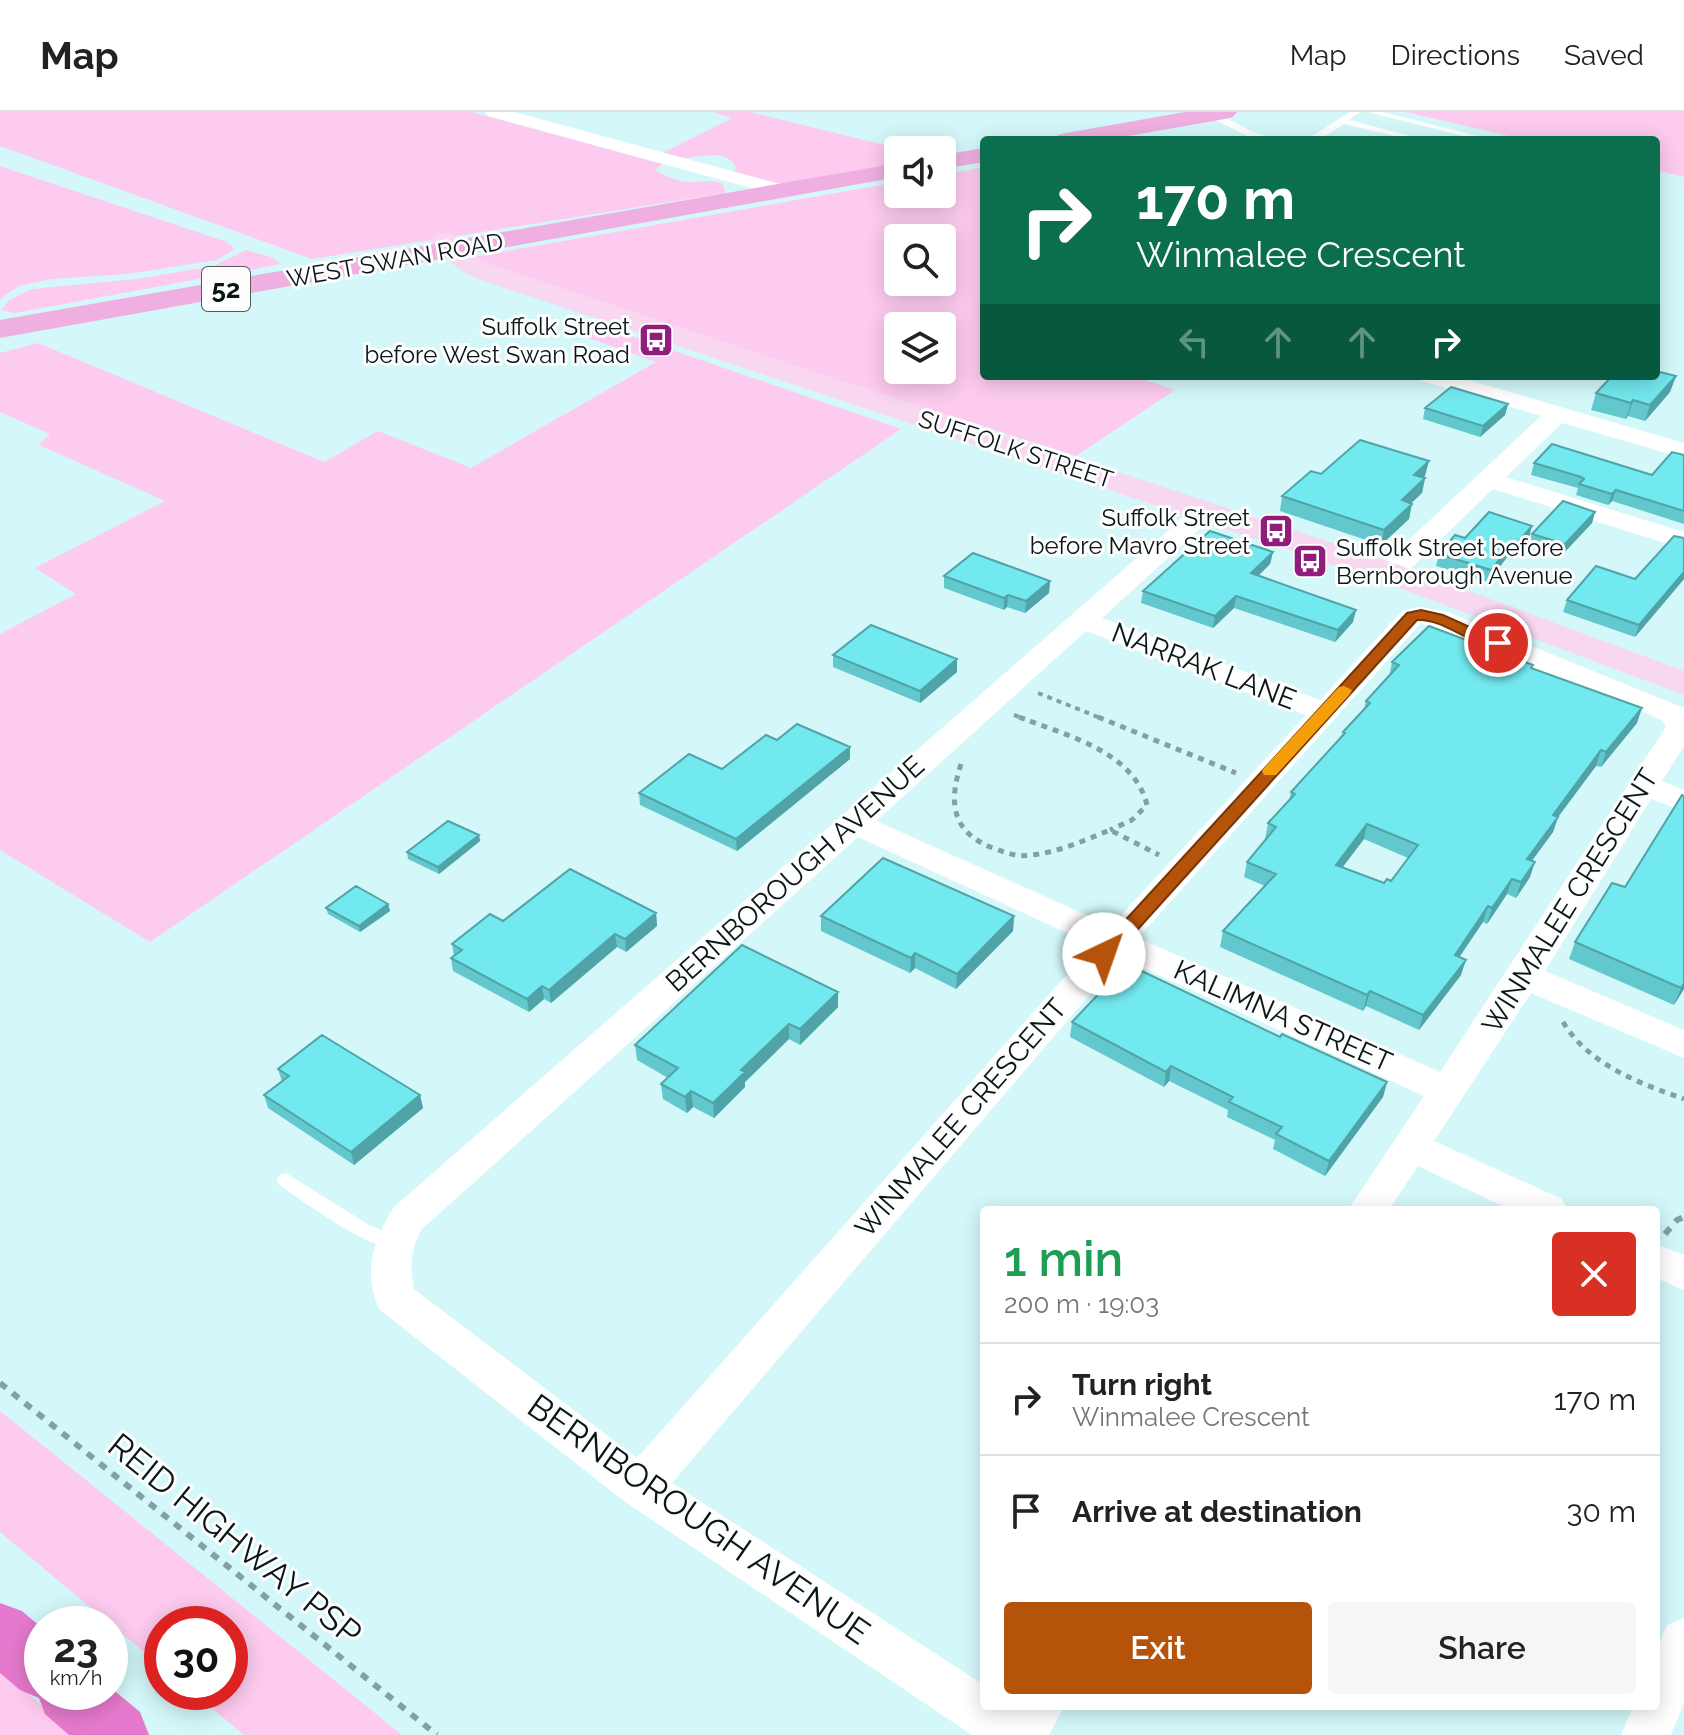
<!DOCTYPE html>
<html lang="en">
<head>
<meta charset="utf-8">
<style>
  :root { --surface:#fff; --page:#f6f6f6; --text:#222; --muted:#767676; --line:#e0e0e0; --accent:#b45309 }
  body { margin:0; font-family:Raleway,sans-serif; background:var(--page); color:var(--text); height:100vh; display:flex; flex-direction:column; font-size:30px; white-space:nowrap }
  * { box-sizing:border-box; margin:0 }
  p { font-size:26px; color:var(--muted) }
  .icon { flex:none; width:44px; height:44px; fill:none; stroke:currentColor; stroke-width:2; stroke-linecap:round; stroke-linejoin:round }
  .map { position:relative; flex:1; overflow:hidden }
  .sheet { position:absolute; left:980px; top:1094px; width:680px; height:504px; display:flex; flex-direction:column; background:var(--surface); border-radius:8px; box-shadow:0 4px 20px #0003 }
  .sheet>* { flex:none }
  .hud { position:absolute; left:980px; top:24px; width:680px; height:244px; border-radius:8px; box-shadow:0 4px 20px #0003; background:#0b6e4f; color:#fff; overflow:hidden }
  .tools { position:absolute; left:884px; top:24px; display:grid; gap:16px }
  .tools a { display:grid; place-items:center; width:72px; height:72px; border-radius:8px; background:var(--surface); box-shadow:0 4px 20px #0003; font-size:40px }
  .speed { position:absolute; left:24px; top:1494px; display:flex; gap:16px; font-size:40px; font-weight:700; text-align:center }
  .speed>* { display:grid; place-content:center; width:104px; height:104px; border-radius:50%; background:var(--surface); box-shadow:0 4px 20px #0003; line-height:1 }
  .speed small { font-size:20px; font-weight:400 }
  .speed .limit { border:12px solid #d22; background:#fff; color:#111 }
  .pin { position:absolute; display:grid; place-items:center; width:68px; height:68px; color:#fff; margin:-34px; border:4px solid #fff; border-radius:50%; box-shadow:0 2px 8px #0007 }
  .me { position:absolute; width:88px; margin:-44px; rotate:42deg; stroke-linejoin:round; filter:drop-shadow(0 0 6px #0008) }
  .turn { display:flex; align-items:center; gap:28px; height:168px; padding:0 24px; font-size:36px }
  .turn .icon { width:104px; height:104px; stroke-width:2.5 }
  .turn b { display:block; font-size:56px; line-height:68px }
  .lanes { display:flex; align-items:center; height:76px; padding:0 24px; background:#0003; justify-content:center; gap:40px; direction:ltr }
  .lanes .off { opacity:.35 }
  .round { display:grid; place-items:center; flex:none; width:84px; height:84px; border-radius:8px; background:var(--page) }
  .headline { display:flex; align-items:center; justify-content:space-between; height:136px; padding:0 24px }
  h1 { font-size:48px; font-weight:600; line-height:60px; color:#1e9e55 }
  .action { display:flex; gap:16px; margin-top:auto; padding:16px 24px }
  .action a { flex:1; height:92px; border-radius:8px; background:var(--accent); color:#fff; font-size:32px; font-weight:600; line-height:92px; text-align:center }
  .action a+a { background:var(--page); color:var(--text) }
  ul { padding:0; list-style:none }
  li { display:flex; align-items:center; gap:24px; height:112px; padding:0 24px; border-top:2px solid var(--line) }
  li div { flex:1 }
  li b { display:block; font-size:30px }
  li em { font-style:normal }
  header { display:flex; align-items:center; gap:48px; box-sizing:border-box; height:112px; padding:0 40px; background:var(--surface); border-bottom:2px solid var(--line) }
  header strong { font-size:38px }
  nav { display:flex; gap:44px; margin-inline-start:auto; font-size:28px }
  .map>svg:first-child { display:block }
  .green { fill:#fdcbef; fill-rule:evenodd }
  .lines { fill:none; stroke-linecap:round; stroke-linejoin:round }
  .path-far2 { stroke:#85a0a1; stroke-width:4; stroke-dasharray:5 5; stroke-linecap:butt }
  .path-far1 { stroke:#85a0a1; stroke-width:5; stroke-dasharray:6 6; stroke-linecap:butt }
  .path { stroke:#85a0a1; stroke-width:6; stroke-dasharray:8 8; stroke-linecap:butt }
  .lane { fill:#fff; fill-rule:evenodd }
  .street { fill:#fff; fill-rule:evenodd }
  .secondary { fill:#f8d7f0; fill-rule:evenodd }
  .primary { fill:#f0afe1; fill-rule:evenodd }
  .highway { fill:#e679cd; fill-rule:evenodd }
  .wall { fill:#62c8cd; fill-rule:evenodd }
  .shaded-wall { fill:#50a3a7 }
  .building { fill:#72e9ee; stroke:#50a3a7; stroke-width:2; fill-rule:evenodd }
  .route { fill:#b45309; stroke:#753606; stroke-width:2 }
  .slow { fill:#f59e0b }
  .labels { text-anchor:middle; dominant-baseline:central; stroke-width:6; stroke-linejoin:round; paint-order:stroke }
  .far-street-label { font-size:24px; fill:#091617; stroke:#fdfdfd }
  .far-poi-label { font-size:24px; fill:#091617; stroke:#fdfdfd; text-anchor:end }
  .shield { fill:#fdfdfd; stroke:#525b5c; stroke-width:2 }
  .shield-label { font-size:26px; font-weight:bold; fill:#091617 }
  .street-label { font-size:28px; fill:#091617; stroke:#fdfdfd }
  .near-street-label { font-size:34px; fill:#091617; stroke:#fdfdfd }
</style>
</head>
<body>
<header>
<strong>Map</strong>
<nav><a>Map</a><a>Directions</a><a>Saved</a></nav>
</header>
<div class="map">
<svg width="1684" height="1623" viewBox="0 0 1684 1623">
  <rect width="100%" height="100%" fill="#d4f8fa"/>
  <path class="green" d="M0,0H472L662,52L655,58C668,65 680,71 695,70C705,70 713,68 722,71L726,81L312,147L0,34Z
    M713,0H750L893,35L901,38H898V51L783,72L733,61L737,56C723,34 701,47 682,46C676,45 668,42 662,41L732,6Z
    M1406,0H1684V65L1656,58V28H1526Z
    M0,54L227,130L235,137L217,148L128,162L52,167L19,174L0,187Z
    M984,55V264H1132L1175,278L1076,344L512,164L473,145L898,70V82H942V63ZM898,126H942V170H898ZM898,214H942V258H898Z
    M246,138L271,145L281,152L15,201L1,198L9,188L32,177L136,167L214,154Z
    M585,208L901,317L150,830L0,738V522L76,482L35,456L165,389L39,333L50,322L0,300V241L38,231L324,350L378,319L471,356L656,250L566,218Z
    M0,1299L40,1331L402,1623H244L192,1580H230V1512H162V1555L0,1420Z
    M0,1556L74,1623H0Z"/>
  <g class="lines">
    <path class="path-far2" d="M1038,581L1103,607
      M1014,603L1025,607"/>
    <path class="path-far1" d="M1019,605C1065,623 1134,639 1147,693L1132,708L1110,718
      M1098,605L1236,661
      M961,652C948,692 952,722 996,737C1009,742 1019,745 1032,743C1059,740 1085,728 1110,718L1159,743
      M1563,910C1589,953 1639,971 1684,987"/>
    <path class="path" d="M1665,1122L1677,1108L1684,1105
      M0,1271L437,1623"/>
    <path class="lane" d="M1208,0H1214L1253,20L1277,28L1247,24L1208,4Z
      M1350,0H1360L1349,8L1426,28H1411L1344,12L1320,27L1298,28L1314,23Z
      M1368,0H1383L1494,28H1479Z
      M286,1061L369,1113L399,1125L401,1130L399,1135C375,1143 302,1088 279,1073L277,1068L279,1063Z"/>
    <path class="street" d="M485,0H514L787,74L790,78L787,82H773L488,4Z
      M1418,264H1455L1684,331V346L1562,311L1506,365L1684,420V437L1493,377L1400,467H1380L1376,461L1380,455L1541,304L1422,269Z
      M1204,392L1213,395L1217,400L1213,405L1102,506L1320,588L1402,499L1421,495L1448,500L1684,596V634L1662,669L1684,678V699L1651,687L1545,859L1684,918V946L1531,881L1434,1029L1562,1087L1568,1098H1511L1418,1054L1389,1098H1348L1424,984L1121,846L672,1371L984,1573V1594H1064L1049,1623H972L624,1389L380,1198C362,1161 373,1128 394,1095L1195,395ZM1421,511L1651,603L1663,609L1666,615L1440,960L1138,826ZM1086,519L1306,603L1111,814L876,709ZM858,725L1093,833L637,1346L414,1177C410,1155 410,1137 422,1117Z
      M1656,1132L1684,1143V1178L1656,1166Z
      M1684,1506V1590L1671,1623H1621L1633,1594H1656V1538L1667,1513Z"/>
    <path class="secondary" d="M444,121L453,123L477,146L495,154L1402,454L1684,559V583L1378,468L475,166C457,157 443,146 431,129L435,123Z"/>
    <path class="primary" d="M1185,0H1237L1233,5L1225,7L1106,28H1054L1058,23L1066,21Z
      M984,36V50L942,57V43Z
      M898,51V65L0,226V208Z"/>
    <path class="highway" d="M0,1491L22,1499L42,1516V1580H110V1575L140,1600L149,1623H69L45,1602L39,1586L20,1578L0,1561Z"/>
  </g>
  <path class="wall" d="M1676,264L1670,280L1645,309L1628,304L1626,307L1591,298L1596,281Z
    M1508,292L1505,303L1480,325L1423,307L1425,296Z
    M1684,343V412L1612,389L1608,393L1576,383L1578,376L1531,363L1534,351L1652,363Z
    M1321,362L1425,364L1423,366H1425L1422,381L1411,391L1409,407L1381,433L1280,399L1282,384Z
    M1595,400L1592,411L1561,444L1528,433L1532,422Z
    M1529,426L1511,445L1508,444L1488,470L1436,454L1439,442Z
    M1684,426V467L1635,525L1563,500L1567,488L1635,467Z
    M1273,440L1270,452L1258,464L1353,510L1335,530L1234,496L1213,516L1141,491L1143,479Z
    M944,464L1050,469L1049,481L1025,501L1007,495L1004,498L944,476Z
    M833,543L957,560L920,591L833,555Z
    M1392,550L1532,556L1637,611L1601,655L1596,654L1558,705L1553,720L1532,749L1530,765L1516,786L1507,782L1487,812L1483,810L1459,845L1461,863L1419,918L1366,894L1363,899L1220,835L1223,819L1265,774L1244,765L1247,750L1266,727H1265L1268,711L1289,689L1291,680L1342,625L1343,620L1364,597L1366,589L1389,565ZM1364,727L1408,746L1391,769L1384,771L1342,755Z
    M777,628L850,647L737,739L640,693L639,681L722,657Z
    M1684,684V877L1674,893L1569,847L1575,830L1625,775Z
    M479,723L480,729L439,762L408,747L407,740Z
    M388,792L390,799L360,820L328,802L326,796Z
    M656,801L657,814L626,840L617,835L551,891L544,887L529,900L453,859L451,846L454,844L452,832L503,809Z
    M821,804H1014L1013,819L956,877L915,856L910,861L821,819Z
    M838,895L800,933L789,927L745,970V975L714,1006L693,995L687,1001L663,987L661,972L668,966L637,948L635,933Z
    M1072,910L1280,925L1387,970L1383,985L1325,1064L1273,1037L1275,1028L1227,1005L1228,998L1169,969L1164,975L1070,925Z
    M278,957L420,983L423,996L354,1053L268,996L264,983L282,970Z"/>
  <path class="shaded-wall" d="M1676,264L1670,280L1645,309L1650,293Z
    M1633,288L1628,304L1626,307L1631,291Z
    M1508,292L1505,303L1480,325L1483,314Z
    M1429,349L1425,364L1410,378L1414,363Z
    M1425,366L1422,381L1399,403L1402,388Z
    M1616,378L1612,389L1608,393L1612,382Z
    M1412,392L1409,407L1381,433L1384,418Z
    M1595,400L1592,411L1561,444L1565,432Z
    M1532,414L1529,426L1511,445L1515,433Z
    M1512,432L1508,444L1488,470L1491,458Z
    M1273,440L1270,452L1249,473L1251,461Z
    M1684,460V467L1635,525L1639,513Z
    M1050,469L1049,481L1025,501L1026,489Z
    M1008,483L1007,495L1004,498V486Z
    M1236,484L1234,496L1213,516L1215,504Z
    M1356,498L1353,510L1335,530L1338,518Z
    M957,547V560L920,591V579Z
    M1642,596L1637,611L1601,655L1606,640Z
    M850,635V647L737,739L736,727Z
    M1601,638L1596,654L1558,705L1553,720L1522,762L1527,747L1553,703Z
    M1367,712L1364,727L1333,768L1336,753Z
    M479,723L480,729L439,762L438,755Z
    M1535,750L1530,765L1516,786L1521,770Z
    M1512,767L1507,782L1487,812L1492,796Z
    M388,792L390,799L360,820L359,814Z
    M1488,794L1483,810L1450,859L1455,843Z
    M656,801L657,814L626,840L625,827Z
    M1014,804L1013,819L956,877L957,862Z
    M615,822L617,835L551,891L549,878Z
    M915,841V856L910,861L911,846Z
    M1466,848L1461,863L1419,918L1423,903Z
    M1684,871V877L1674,893L1681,876Z
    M542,874L544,887L529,900L527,887Z
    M1370,879L1366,894L1363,899L1367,883Z
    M838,880V895L800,933V917Z
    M789,912V927L745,970V975L714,1006L713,991L741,958Z
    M1171,954L1169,969L1164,975L1166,960Z
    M1387,970L1383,985L1325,1064L1329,1049Z
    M691,979L693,995L687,1001L685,985Z
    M420,983L423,996L354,1053L351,1040Z"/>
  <path class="building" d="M1656,259L1676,264L1650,293L1633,288L1631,291L1596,281L1612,264H1656Z
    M1451,275L1508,292L1483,314L1425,296Z
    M1360,328L1429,349L1414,363L1425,366L1402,388L1412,392L1384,418L1282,384L1311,359L1321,362Z
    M1552,332L1652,363L1672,340L1684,343V399L1616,378L1612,382L1579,372L1584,367L1581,365L1534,351Z
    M1563,389L1595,400L1565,432L1532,422Z
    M1489,400L1532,414L1515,433L1512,432L1491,458L1439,442L1455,423L1465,426Z
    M1210,419L1273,440L1251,461L1356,498L1338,518L1236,484L1215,504L1143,479Z
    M1674,424L1684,426V460L1639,513L1567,488L1596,454L1635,467Z
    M973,441L1050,469L1026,489L1008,483L1004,486L944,464Z
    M871,513L957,547L920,579L833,543Z
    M1429,514L1533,553L1531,556L1642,596L1606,640L1601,638L1553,703L1558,705L1527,747L1535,750L1521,770L1512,767L1492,796L1488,794L1455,843L1466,848L1423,903L1370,879L1367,883L1223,819L1276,762L1247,750L1276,715L1268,711L1295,682L1291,680L1345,621L1343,620L1370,591L1366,589L1399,553L1392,550ZM1367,712L1418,733L1391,769L1387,767L1384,771L1336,753Z
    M797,612L850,635L736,727L639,681L689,642L722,657L766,623L777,628Z
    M1682,683L1684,684V871L1681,876L1575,830L1612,771L1625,775Z
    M448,709L479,723L438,755L407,740Z
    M883,746L1014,804L957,862L915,841L911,846L821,804Z
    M570,757L656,801L625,827L615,822L549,878L542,874L527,887L451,846L462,838L452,832L490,802L503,809Z
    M356,774L388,792L359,814L326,796Z
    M742,833L838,880L800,917L789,912L741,958L745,960L713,991L691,979L685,985L661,972L678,956L635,933Z
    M1127,852L1280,925L1282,922L1387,970L1329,1049L1276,1022L1282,1015L1229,990L1233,985L1171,954L1166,960L1072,910Z
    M322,923L420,983L351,1040L264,983L289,964L278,957Z"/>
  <path class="route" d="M1421,498L1443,503L1505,531L1503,534C1475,539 1446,506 1417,508L1111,847H1098L1095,842L1098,838L1407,501Z"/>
  <path class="slow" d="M1344,574L1352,578L1350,582L1276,663H1264L1262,659L1264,656L1339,575Z"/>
  <defs>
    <g id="bus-square" transform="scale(1.8)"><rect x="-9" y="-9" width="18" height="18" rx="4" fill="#901c7c" stroke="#fdfdfd"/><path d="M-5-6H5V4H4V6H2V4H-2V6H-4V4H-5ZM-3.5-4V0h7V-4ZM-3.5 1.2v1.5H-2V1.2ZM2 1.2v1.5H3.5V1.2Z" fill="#fff"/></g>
  </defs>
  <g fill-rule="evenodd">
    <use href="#bus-square" x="656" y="228"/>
    <use href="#bus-square" x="1276" y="419"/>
    <use href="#bus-square" x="1310" y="449"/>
  </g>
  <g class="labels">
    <g class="far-street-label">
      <text transform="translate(395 148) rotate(-10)">WEST SWAN ROAD</text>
      <text transform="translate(1016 337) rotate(18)">SUFFOLK STREET</text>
    </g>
    <g class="far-poi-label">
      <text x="630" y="214">Suffolk Street<tspan x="630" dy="28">before West Swan Road</tspan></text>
      <text x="1250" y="405">Suffolk Street<tspan x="1250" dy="28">before Mavro Street</tspan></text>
      <text x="1336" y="435" text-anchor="start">Suffolk Street before<tspan x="1336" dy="28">Bernborough Avenue</tspan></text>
    </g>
    <rect class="shield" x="202" y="155" width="48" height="44" rx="6"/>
    <g class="shield-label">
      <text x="226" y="177">52</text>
    </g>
    <g class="street-label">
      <text transform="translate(1204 554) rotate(21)">NARRAK LANE</text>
      <text transform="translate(795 762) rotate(-42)">BERNBOROUGH AVENUE</text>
      <text transform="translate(1570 789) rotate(-58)">WINMALEE CRESCENT</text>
      <text transform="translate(1283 904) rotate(24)">KALIMNA STREET</text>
      <text transform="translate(961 1006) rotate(-49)">WINMALEE CRESCENT</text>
    </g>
    <g class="near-street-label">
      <text transform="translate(699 1407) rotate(35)">BERNBOROUGH AVENUE</text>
      <text transform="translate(235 1427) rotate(39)">REID HIGHWAY PSP</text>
    </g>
  </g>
</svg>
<div class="tools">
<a><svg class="icon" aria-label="sound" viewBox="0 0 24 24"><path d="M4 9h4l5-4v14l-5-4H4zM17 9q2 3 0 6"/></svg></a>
<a><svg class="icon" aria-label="search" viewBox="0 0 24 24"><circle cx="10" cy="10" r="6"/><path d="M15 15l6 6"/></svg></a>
<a><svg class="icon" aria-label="layers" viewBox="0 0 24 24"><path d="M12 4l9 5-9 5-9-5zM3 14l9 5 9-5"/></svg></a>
</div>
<div class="speed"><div>23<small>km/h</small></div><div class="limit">30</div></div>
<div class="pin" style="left:1498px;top:531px;background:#d93025"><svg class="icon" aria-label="arrive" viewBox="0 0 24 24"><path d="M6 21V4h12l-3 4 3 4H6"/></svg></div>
<svg class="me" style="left:1104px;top:842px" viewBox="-20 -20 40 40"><circle r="19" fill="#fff"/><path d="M0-13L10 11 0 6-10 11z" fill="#b45309"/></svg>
<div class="hud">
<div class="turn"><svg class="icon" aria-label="right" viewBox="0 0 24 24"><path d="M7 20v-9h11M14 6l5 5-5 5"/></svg><div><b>170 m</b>Winmalee Crescent</div></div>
<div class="lanes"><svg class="icon off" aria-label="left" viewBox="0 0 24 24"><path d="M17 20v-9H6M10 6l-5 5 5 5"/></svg><svg class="icon off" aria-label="ahead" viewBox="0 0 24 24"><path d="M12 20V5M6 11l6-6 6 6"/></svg><svg class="icon off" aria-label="ahead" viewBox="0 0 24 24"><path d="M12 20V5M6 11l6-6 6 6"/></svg><svg class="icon" aria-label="right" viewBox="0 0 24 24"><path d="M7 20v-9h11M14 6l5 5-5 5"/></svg></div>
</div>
<section class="sheet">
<div class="headline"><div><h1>1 min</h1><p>200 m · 19:03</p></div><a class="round" style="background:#d93025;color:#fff"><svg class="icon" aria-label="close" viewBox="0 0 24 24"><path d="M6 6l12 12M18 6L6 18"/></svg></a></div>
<ul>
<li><svg class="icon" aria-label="right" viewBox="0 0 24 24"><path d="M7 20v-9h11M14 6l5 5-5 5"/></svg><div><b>Turn right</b><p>Winmalee Crescent</p></div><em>170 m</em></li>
<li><svg class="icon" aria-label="arrive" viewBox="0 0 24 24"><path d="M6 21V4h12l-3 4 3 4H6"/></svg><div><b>Arrive at destination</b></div><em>30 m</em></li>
</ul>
<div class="action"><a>Exit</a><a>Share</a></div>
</section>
</div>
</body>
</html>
